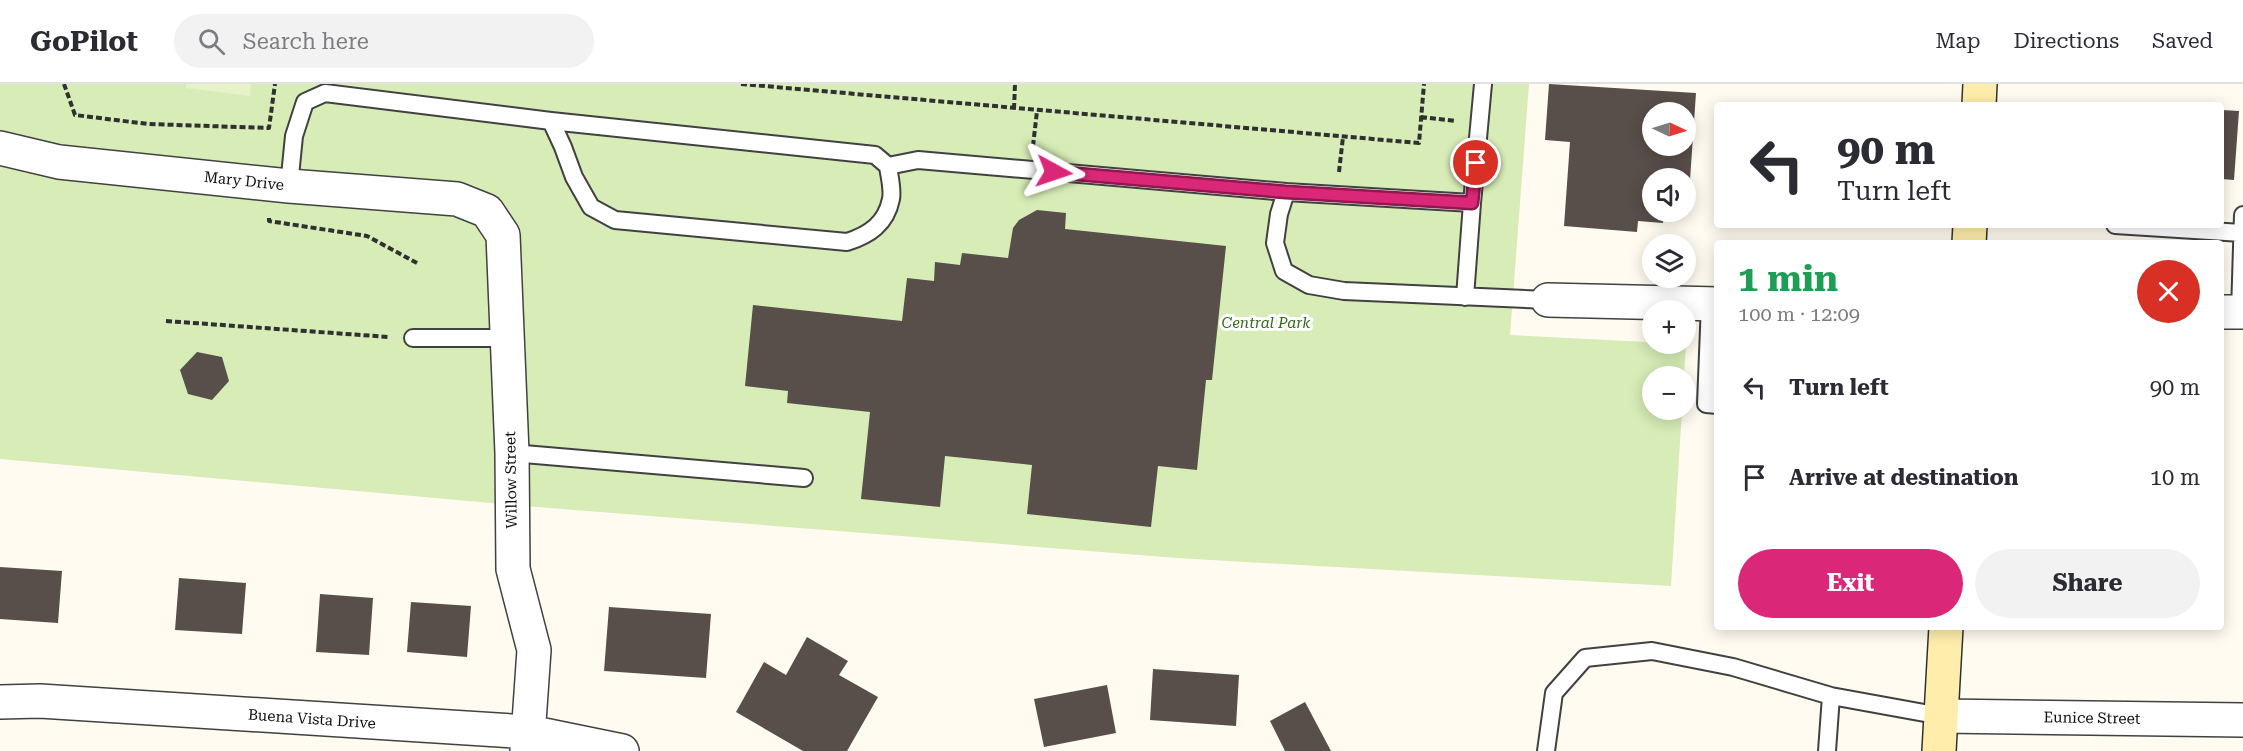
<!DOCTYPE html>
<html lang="en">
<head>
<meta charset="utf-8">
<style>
  :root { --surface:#fff; --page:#f2f2f3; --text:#2b2b33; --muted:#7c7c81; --line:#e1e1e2; --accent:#db2777 }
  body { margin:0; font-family:"Roboto Serif",serif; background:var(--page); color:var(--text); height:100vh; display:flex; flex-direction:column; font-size:22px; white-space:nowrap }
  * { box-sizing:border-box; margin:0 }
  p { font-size:20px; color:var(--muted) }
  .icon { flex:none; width:33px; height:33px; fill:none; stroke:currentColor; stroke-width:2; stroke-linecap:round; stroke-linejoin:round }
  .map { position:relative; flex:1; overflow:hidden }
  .sheet { position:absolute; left:1714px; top:156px; width:510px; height:390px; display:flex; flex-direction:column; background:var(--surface); border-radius:6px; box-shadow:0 3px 15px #0003 }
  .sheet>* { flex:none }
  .banner { position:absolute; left:1714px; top:18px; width:510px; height:126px; border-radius:6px; box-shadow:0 3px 15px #0003; background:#fff; color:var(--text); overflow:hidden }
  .needle { width:39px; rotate:94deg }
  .tools { position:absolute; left:1642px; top:18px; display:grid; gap:12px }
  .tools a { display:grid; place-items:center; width:54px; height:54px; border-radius:50%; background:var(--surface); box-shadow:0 3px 15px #0003; font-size:30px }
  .pin { position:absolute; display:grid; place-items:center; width:51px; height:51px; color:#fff; margin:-26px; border:3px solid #fff; border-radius:50%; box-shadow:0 2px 6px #0007 }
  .me { position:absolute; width:66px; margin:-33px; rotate:95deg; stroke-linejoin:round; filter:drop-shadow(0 0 4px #0008) }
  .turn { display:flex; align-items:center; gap:21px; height:126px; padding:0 24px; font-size:27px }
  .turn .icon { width:78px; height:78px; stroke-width:2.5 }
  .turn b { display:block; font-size:42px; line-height:51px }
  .round { display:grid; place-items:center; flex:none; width:63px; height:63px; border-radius:32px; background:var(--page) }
  .headline { display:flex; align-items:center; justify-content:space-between; height:102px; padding:0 24px }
  h1 { font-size:36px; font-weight:700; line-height:45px; color:#1e9e55 }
  .primary-button { display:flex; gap:12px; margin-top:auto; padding:12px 24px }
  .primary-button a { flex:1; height:69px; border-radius:36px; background:var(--accent); color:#fff; font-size:24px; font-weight:700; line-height:69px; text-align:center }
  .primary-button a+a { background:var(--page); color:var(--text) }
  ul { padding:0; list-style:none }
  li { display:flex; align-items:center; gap:18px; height:90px; padding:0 24px }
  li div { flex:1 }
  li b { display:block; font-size:22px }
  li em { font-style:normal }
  header { display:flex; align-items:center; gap:36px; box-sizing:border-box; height:84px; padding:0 30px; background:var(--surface); border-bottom:2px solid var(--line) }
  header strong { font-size:28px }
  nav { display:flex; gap:33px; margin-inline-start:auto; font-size:21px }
  .search { width:420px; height:54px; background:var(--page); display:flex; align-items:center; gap:15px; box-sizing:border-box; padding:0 21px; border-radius:33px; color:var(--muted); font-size:22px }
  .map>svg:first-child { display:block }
  .green { fill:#d7ecb7 }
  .pitch { fill:#e8f2c9 }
  .building { fill:#584e4a; fill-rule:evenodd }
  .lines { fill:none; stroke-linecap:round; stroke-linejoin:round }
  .lane-casing { stroke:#414141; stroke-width:20 }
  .street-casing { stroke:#414141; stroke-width:36 }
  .secondary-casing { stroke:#303030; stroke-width:36 }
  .path { stroke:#303030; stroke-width:4; stroke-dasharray:6 3; stroke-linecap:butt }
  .lane { stroke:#fff; stroke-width:16 }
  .street { stroke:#fff; stroke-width:33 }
  .secondary { stroke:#ffeeab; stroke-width:33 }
  .route-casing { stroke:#8e194d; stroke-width:15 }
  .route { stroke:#db2777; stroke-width:10 }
  .labels { text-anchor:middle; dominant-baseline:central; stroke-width:6; stroke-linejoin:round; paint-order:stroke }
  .street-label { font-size:15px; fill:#0e0e0e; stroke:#fff }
  .park-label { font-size:15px; font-style:italic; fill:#336a1b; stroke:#fff }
</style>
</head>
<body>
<header>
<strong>GoPilot</strong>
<div class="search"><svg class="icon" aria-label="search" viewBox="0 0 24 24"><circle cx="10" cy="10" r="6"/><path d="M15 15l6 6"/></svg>Search here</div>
<nav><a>Map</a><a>Directions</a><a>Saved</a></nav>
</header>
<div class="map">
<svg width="2243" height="667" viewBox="0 0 2243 667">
  <rect width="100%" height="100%" fill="#fffbf0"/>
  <path class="green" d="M0,0H1529L1510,251L1686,260L1684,292H1653V326H1682L1671,502L1177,474L512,421L0,375Z"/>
  <path class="pitch" d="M186,0H251L250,12L186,4Z"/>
  <path class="building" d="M1549,0L1696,9L1688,125L1686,124V94H1653V128H1664L1663,139L1638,137L1637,148L1564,142L1570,58L1545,56ZM1653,28H1686V62H1653Z
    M2222,26L2239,27L2234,96L2222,95Z
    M1037,126L1066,129L1065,145L1226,162L1212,296H1206L1197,386L1158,382L1151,443L1027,430L1032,381L945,372L940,423L861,415L870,328L787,319L788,307L745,302L753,221L902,237L907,194L934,197L935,178L960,181L962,169L1008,174L1013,144L1019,136Z
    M197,268L222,273L229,297L212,316L188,310L180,286Z
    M0,483L62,487L58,539L0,535Z
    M179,494L246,499L242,550L175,546Z
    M320,510L373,514L369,571L316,568Z
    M411,518L471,522L467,573L407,568Z
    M609,523L711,530L706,594L604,587Z
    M807,553L848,577L839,591L878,613L847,667H803L736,628L764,578L786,591Z
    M1153,585L1239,591L1236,642L1150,636Z
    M1107,601L1116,649L1044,663L1034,615Z
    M1305,618L1331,667H1285L1270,637Z"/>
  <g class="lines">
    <g class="lane-casing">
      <path id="lane" d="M888,82L918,76L1286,108
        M289,102L294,52L305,18L325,9L551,37L875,71L888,82C889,91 893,105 891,115C886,140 869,151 847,158L615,136L591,123L574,93L563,63L551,37
        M1472,119L1483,0
        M2115,141L2242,149
        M1465,213L1472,119L1286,108L1279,130L1275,159L1284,187L1309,201L1344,207L1548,216
        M1710,219L1706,320L1718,321
        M2240,228L2243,131
        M413,254H506
        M512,369L804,394
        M1546,667L1554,609L1585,574L1652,567L1733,583L1831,612L1941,632
        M1827,667L1831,612"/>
    </g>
    <g class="street-casing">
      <path id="street" d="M0,64L59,78L289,102L457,115L487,127L503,151L512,369L513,485L534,566L527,667
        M1548,216L1718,220
        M2222,228H2243
        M0,618L40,617L529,648L622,667
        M1941,632L2243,636"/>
    </g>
    <g class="secondary-casing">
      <path id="secondary" d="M1979,21L1980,0
        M1969,159L1970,141
        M1939,667L1946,543"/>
    </g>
    <path class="path" d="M64,0L75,31L148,40L269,44L275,0
      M741,0L1419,59L1424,0
      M1014,25L1015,0
      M1421,33L1456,37
      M1033,62L1037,27
      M1339,88L1343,53
      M269,134V137L367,152L417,179
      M166,237L389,253"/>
    <use href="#lane" class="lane"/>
    <use href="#street" class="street"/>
    <use href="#secondary" class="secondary"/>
  </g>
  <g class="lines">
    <g class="route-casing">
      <path id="route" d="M1054,88L1286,108L1472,119L1476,79"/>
    </g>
    <use href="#route" class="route"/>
  </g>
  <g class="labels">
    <g class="street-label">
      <text transform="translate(244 97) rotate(6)">Mary Drive</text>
      <text transform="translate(511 396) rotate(-91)">Willow Street</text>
      <text transform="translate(2092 634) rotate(1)">Eunice Street</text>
      <text transform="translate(312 635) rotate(4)">Buena Vista Drive</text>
    </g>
    <g class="park-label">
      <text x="1266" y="239">Central Park</text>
    </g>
  </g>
</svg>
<div class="tools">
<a><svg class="needle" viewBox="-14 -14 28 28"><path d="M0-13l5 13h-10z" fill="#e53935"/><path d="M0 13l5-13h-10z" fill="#7c7c81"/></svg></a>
<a><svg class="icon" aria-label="sound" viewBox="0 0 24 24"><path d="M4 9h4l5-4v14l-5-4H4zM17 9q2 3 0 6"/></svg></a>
<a><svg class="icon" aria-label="layers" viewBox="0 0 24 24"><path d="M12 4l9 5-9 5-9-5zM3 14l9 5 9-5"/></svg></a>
<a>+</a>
<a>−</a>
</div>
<div class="pin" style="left:1476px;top:79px;background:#d93025"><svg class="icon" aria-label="arrive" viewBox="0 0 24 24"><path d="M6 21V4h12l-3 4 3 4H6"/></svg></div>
<svg class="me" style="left:1054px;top:88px" viewBox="-20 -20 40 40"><path d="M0-17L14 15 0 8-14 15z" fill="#db2777" stroke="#fff" stroke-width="4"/></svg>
<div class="banner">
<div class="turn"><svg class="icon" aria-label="left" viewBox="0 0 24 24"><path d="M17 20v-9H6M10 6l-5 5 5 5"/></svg><div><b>90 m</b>Turn left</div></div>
</div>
<section class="sheet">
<div class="headline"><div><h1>1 min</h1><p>100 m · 12:09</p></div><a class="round" style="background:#d93025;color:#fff"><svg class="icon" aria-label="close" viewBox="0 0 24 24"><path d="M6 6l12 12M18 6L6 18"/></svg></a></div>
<ul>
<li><svg class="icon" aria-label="left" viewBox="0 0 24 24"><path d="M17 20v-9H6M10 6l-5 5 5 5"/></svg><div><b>Turn left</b></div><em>90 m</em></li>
<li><svg class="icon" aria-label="arrive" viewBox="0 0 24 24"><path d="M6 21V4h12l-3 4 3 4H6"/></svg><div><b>Arrive at destination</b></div><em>10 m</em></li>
</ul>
<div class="primary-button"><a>Exit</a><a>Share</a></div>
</section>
</div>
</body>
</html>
